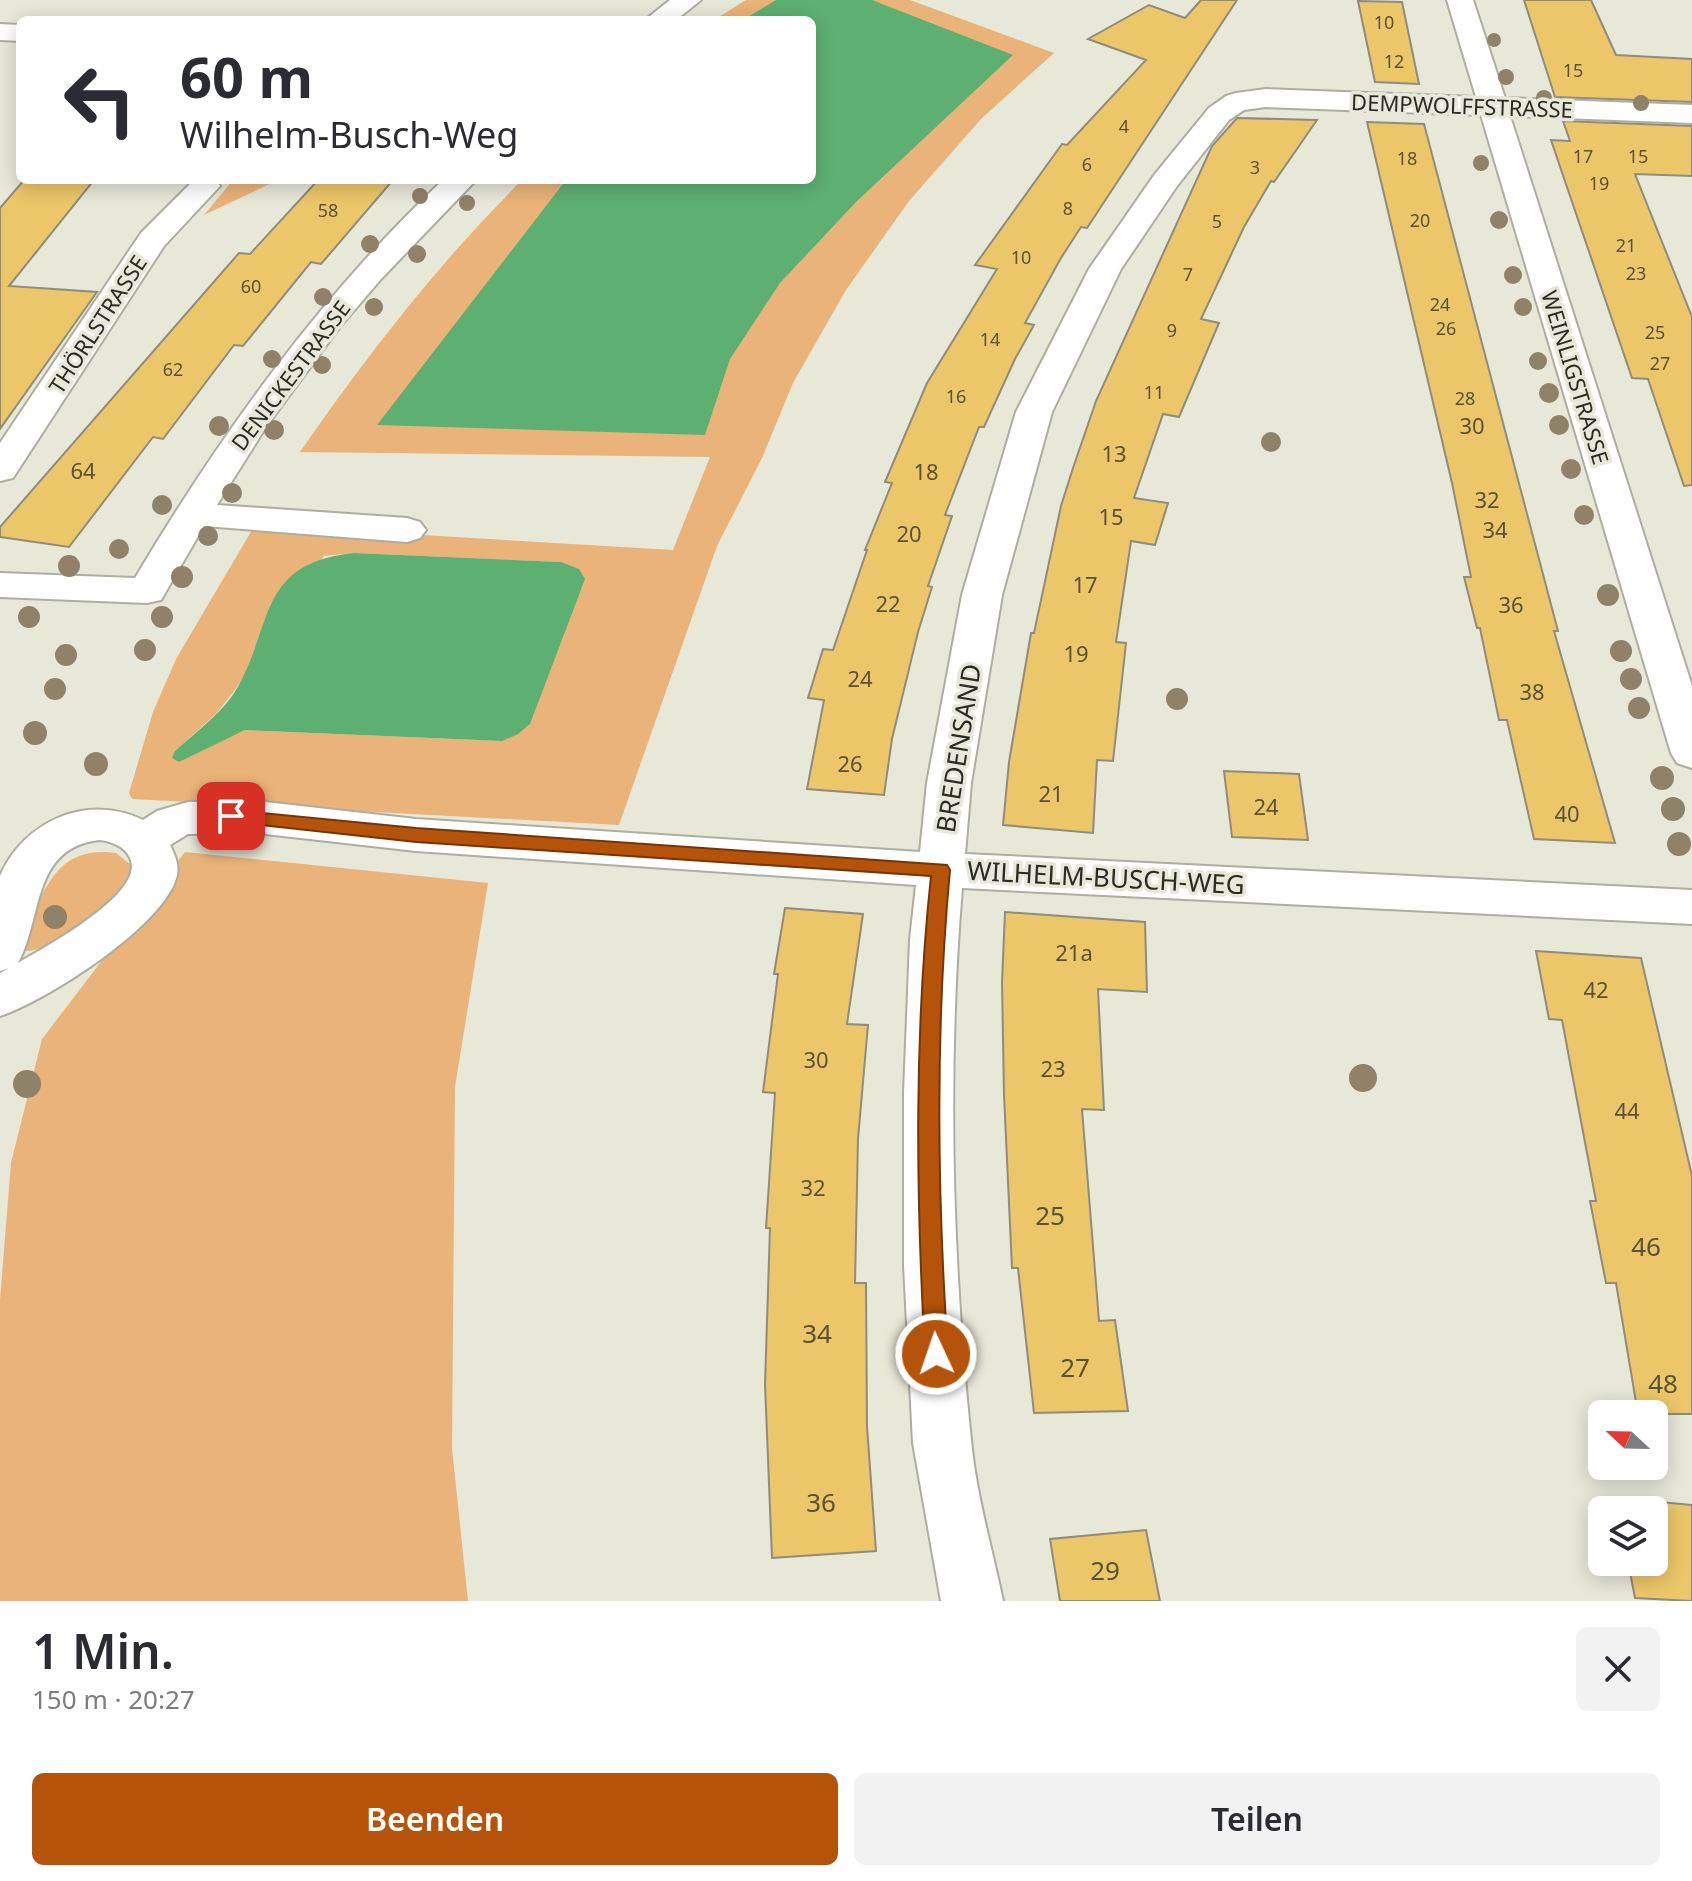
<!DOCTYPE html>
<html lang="de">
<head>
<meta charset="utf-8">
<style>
  :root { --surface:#fff; --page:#f2f2f3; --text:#2b2b33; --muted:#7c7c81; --accent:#b45309 }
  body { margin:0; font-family:"Noto Sans",sans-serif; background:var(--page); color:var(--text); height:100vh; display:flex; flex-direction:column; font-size:30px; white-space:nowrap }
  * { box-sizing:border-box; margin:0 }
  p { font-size:26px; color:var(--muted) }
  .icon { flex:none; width:44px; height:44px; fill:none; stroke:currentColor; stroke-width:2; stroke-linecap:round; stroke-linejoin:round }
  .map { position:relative; height:1601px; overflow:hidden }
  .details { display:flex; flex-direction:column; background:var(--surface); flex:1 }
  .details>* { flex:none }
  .guide { position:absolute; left:16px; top:16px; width:800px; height:168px; border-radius:12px; box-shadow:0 4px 20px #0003; background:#fff; color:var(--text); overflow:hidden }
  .needle { width:52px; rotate:292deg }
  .buttons { position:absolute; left:1588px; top:1400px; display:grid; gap:16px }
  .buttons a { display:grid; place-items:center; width:80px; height:80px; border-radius:12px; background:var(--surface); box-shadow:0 4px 20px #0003; font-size:40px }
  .pin { position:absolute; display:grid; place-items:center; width:68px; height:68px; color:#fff; margin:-34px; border-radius:16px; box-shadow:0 4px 12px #0006 }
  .me { position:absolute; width:88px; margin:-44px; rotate:357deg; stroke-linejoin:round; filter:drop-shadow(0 0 6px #0008) }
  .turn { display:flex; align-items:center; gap:28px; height:168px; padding:0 32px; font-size:36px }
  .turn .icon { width:104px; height:104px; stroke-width:2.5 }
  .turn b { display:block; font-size:56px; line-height:68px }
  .round { display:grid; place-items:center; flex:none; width:84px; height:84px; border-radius:12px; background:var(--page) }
  .head { display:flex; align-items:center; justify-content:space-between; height:136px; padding:0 32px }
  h1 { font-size:48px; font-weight:600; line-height:60px }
  .primary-button { display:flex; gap:16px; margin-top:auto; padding:16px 32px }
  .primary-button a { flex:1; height:92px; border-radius:12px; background:var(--accent); color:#fff; font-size:32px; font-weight:600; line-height:92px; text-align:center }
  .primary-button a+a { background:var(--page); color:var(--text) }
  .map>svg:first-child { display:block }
  .green { fill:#eab379; fill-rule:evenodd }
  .water { fill:#5eb072 }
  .building { fill:#ecc769; stroke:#908b7d; stroke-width:2 }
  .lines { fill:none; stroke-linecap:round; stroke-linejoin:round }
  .minor-casing { stroke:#adae9f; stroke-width:4 }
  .minor { fill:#fff; fill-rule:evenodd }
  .tree { fill:#908269 }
  .route { fill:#b45309; stroke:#753606; stroke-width:2 }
  .labels { text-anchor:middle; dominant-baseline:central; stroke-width:7; stroke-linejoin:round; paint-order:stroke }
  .far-number-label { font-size:18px; fill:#5a5236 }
  .far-street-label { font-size:22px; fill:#2a2b25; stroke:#e7e8d8 }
  .number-label { font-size:22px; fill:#5a5236 }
  .street-label { font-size:26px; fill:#2a2b25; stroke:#e7e8d8 }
  .near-number-label { font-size:26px; fill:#5a5236 }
</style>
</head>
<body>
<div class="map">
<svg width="1692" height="1601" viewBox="0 0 1692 1601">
  <rect width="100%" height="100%" fill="#e7e8d8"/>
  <path class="green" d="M746,0H910L1054,53L981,119L909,201L846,290L793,383L762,458L717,546L619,825L132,799L129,793L153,712L176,659L255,525L673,550L710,457L300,452C367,355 439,263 522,180H812V20H714ZM354,553L561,562L502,741L245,730L179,761L175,751L216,714L238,686L324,556Z
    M233,180H278L204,215Z
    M106,852L116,853L131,865L132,874C128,883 123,895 116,902C101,916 39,958 21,950C20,933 28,922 35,908C52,875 65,851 106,852Z
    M185,852L488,883L455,1087L452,1448L468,1601H0V1300L11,1163L42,1039Z"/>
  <path class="water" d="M776,0H872L1013,55L856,202L780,283L730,359L705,435L377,425L566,180H812V20H743Z
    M354,553L561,562L579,569L585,579L530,724L518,734L502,741L245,730L179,762L172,758L175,751C197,731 225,711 239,685C274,619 260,563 354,553Z"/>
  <path class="building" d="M1201,0H1237L1087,228L1081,227L1061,258L1025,323L1034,325L1015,359L984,427H979L945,515L952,516L928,586L932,587L918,632L892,739L884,795L807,789L824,700L808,698L823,649L833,650L867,550H865L892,483L885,482L927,383L997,269L975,265L1062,144L1067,145L1146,60L1088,39L1149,5L1185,18Z
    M1524,0H1591L1616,55L1692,59V102L1555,97Z
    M1358,1L1402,2L1419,84L1375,82Z
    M1237,118L1317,120L1274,182L1271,181L1244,227L1201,319L1219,323L1179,417L1163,414L1134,498L1168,503L1155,545L1131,541L1116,642L1126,643L1113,761L1097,760L1093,833L1003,825L1009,762L1031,633H1034L1061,506L1073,468L1096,401L1212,146Z
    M1563,121L1692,126V176L1635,174L1692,317V485L1684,486L1648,379L1632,378L1551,140L1570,141Z
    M1367,122L1424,124L1558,631H1554L1615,843L1534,839L1507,720H1499L1480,628H1477L1464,577H1471L1452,483Z
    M24,180H94L9,286L97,292L0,429V208Z
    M318,180H393L321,264L311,262L243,346L234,345L163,439L153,437L69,547L0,537V527L239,253L250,254Z
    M1224,771L1299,774L1308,840L1232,837Z
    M785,908L863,914L847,1024L868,1025L858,1139L855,1283H866L867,1426L876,1551L772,1558L765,1384L770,1228H766L775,1093L763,1092L778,974H774Z
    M1005,912L1145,922L1147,992L1098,989L1104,1110L1082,1109L1099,1321L1115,1320L1128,1411L1034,1413L1018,1268H1012L1004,1095L1002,982Z
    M1536,951L1641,958L1692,1176V1414H1638L1616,1283H1606L1590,1201H1596L1562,1020L1549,1019Z
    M1617,1498L1692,1505V1601L1635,1598L1628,1562H1654V1510H1619Z
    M1146,1530L1160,1601H1060L1050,1539Z"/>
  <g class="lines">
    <g class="minor-casing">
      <path id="minor" d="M670,0H701L676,20H645Z
        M1447,0H1473L1505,98L1692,105V123L1510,116L1692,686V768L1677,763L1671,753L1481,115L1266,107L1244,110L1229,120L1177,186L1121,269L1052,412L1002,595L971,783L965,854L1692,890V924L962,888C947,1070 952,1258 971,1440C976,1494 992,1548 1003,1601H941L913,1443L904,1265V1093L910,940L916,885L416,851L256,833L188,834L170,845C175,855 179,864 177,875C166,925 46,1001 0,1016V973L9,968L0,971V876C24,821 87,793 143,820L157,811L188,802L256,801L416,819L920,852L927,783L962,595L1016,412L1089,269L1155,174L1209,108L1226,96L1236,93L1266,89L1476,97ZM99,840C110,841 125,846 130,858C147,893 43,948 18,963C43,918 31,848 99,840Z
        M0,24L20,25V41L0,40Z
        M194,180H216L220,186L164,246L13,478L0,481V443L141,233Z
        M443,180H476L381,279L339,328L266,427L217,505L407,518L420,522L426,530L420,538L407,542L204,526L161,600L147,603L0,597V573L135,578C221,434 319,297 443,180Z"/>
    </g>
    <use href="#minor" class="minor"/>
  </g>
  <g class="tree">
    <circle cx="1494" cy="40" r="7"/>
    <circle cx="1506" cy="77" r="8"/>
    <circle cx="1544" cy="98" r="8"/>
    <circle cx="1641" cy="103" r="8"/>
    <circle cx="1481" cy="163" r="8"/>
    <circle cx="420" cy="196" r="8"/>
    <circle cx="467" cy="203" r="8"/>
    <circle cx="1499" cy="220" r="9"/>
    <circle cx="370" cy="244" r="9"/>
    <circle cx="417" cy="254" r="9"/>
    <circle cx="1513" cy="275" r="9"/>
    <circle cx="323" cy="297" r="9"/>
    <circle cx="374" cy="307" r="9"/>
    <circle cx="1523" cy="307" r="9"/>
    <circle cx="272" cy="359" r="9"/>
    <circle cx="1538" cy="361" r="9"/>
    <circle cx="322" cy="365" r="9"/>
    <circle cx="1549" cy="393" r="10"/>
    <circle cx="1559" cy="425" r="10"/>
    <circle cx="219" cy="426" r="10"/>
    <circle cx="274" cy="430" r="10"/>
    <circle cx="1271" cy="442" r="10"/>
    <circle cx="1571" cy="469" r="10"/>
    <circle cx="232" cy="493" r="10"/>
    <circle cx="162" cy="505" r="10"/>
    <circle cx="1584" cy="515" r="10"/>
    <circle cx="208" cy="536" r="10"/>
    <circle cx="119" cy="549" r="10"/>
    <circle cx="69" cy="566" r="11"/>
    <circle cx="182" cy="577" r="11"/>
    <circle cx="1608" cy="595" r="11"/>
    <circle cx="29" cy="617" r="11"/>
    <circle cx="162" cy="617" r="11"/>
    <circle cx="145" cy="650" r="11"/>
    <circle cx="1621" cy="651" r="11"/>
    <circle cx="66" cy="655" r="11"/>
    <circle cx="1631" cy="679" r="11"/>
    <circle cx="55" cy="689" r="11"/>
    <circle cx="1177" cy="699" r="11"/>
    <circle cx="1639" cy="708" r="11"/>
    <circle cx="35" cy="733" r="12"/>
    <circle cx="96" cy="764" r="12"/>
    <circle cx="1662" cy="778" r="12"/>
    <circle cx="1673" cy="809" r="12"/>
    <circle cx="1679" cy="844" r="12"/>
    <circle cx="55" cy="917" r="12"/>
    <circle cx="1363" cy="1078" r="14"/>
    <circle cx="27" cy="1084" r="14"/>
  </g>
  <path class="route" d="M231,810L416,828L947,865L950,870C935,1030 937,1193 948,1354L945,1361L936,1364L928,1361L925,1354C916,1195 914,1034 931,876L416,842L224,821L222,816L224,812Z"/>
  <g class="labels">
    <g class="far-number-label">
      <text x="1384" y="22">10</text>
      <text x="1394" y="61">12</text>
      <text x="1573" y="70">15</text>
      <text x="1124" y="126">4</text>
      <text x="1583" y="156">17</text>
      <text x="1638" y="156">15</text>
      <text x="1407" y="158">18</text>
      <text x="1087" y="164">6</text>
      <text x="1255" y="167">3</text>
      <text x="1599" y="183">19</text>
      <text x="1068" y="208">8</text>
      <text x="328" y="210">58</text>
      <text x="1420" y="220">20</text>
      <text x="1217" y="221">5</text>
      <text x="1626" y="245">21</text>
      <text x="1021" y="257">10</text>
      <text x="1636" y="273">23</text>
      <text x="1188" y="274">7</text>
      <text x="251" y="286">60</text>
      <text x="1440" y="304">24</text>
      <text x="1446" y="328">26</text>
      <text x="1172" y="330">9</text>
      <text x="1655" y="332">25</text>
      <text x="990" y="339">14</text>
      <text x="1660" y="363">27</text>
      <text x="173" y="369">62</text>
      <text x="1154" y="392">11</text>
      <text x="956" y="396">16</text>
      <text x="1465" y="398">28</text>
    </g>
    <g class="far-street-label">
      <text transform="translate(1462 105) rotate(2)">DEMPWOLFFSTRASSE</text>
      <text transform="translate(97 324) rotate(-57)">THÖRLSTRASSE</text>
      <text transform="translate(290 375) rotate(-53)">DENICKESTRASSE</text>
      <text transform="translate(1576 377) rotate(73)">WEINLIGSTRASSE</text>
    </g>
    <g class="number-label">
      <text x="1472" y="425">30</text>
      <text x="1114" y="453">13</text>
      <text x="83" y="470">64</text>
      <text x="926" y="471">18</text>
      <text x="1487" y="499">32</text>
      <text x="1111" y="516">15</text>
      <text x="1495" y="529">34</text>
      <text x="909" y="533">20</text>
      <text x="1085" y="584">17</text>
      <text x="888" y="603">22</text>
      <text x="1511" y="604">36</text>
      <text x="1076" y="653">19</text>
      <text x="860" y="678">24</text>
      <text x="1532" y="691">38</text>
      <text x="850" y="763">26</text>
      <text x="1051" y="793">21</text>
      <text x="1266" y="806">24</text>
      <text x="1567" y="813">40</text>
      <text x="1074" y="952">21a</text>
      <text x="1596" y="989">42</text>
      <text x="816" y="1059">30</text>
      <text x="1053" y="1068">23</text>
      <text x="1627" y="1110">44</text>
      <text x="813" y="1187">32</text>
    </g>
    <g class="street-label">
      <text transform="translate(958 748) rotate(-81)">BREDENSAND</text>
      <text transform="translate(1106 877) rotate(3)">WILHELM-BUSCH-WEG</text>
    </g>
    <g class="near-number-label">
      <text x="1050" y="1215">25</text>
      <text x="1646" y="1246">46</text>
      <text x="817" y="1333">34</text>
      <text x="1075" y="1367">27</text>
      <text x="1663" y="1383">48</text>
      <text x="821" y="1502">36</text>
      <text x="1105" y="1570">29</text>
    </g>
  </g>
</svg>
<div class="buttons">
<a><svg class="needle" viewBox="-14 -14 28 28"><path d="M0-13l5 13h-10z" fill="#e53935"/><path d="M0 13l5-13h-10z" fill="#7c7c81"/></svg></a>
<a><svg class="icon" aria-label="layers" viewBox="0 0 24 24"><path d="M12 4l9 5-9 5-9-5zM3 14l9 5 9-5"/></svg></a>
</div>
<div class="pin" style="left:231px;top:816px;background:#d93025"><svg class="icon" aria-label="arrive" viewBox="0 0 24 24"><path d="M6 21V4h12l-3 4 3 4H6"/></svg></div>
<svg class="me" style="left:936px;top:1354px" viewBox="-20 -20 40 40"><circle r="17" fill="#b45309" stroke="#fff" stroke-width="3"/><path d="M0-11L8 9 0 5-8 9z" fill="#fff"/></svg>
<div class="guide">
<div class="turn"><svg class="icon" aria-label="left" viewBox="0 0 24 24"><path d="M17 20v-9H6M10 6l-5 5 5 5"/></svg><div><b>60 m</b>Wilhelm-Busch-Weg</div></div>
</div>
</div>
<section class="details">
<div class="head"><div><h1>1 Min.</h1><p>150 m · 20:27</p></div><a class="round"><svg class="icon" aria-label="close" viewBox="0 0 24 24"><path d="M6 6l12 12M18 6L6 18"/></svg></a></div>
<div class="primary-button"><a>Beenden</a><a>Teilen</a></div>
</section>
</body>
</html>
